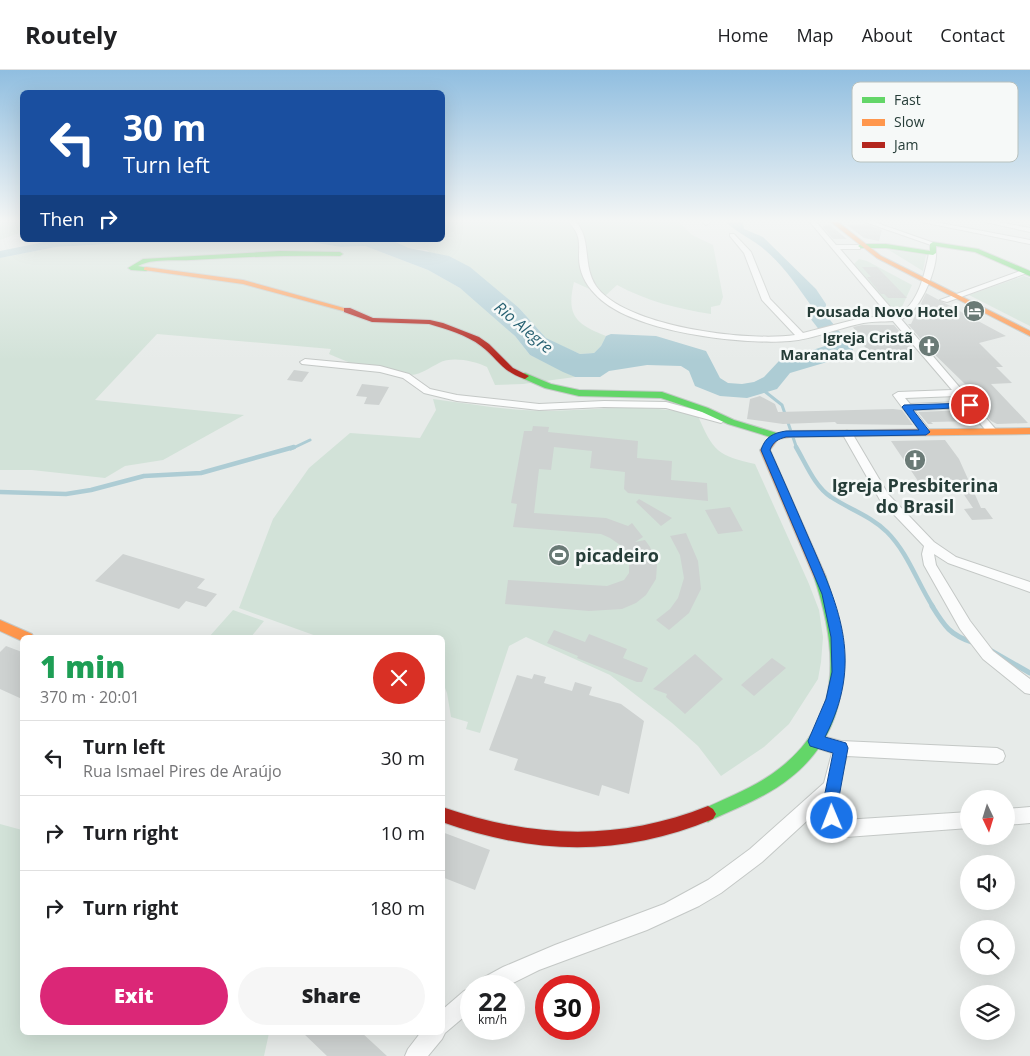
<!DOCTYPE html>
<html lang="en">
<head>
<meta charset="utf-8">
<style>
  :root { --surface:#fff; --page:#f6f6f6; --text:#202124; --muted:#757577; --line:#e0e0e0; --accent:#db2777 }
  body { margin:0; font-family:"Open Sans",sans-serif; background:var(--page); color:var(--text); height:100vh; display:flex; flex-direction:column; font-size:19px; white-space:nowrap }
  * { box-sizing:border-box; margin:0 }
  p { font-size:16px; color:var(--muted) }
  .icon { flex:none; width:28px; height:28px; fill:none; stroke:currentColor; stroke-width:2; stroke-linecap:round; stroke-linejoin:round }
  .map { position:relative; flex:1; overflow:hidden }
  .sheet { position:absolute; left:20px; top:565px; width:425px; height:400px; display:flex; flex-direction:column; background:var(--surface); border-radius:8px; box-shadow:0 5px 20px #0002 }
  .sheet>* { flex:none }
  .guide { position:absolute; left:20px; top:20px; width:425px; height:152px; border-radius:8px; box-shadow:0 5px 20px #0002; background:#1a4fa0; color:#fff; overflow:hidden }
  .needle { width:32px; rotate:176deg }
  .fabs { position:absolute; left:960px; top:720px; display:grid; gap:10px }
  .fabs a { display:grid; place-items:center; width:55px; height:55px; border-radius:50%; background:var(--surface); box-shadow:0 5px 20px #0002; font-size:25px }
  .speed { position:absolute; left:460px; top:905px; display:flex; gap:10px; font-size:25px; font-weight:700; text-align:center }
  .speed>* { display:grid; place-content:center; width:65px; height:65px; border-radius:50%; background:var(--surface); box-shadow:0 5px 20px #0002; line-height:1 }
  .speed small { font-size:12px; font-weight:400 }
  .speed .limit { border:8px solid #d22; background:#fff; color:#111 }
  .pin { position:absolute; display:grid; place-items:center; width:42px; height:42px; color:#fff; margin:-21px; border:2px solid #fff; border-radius:50%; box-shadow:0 1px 5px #0007 }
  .me { position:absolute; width:55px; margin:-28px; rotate:359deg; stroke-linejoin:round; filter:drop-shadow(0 0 4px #0008) }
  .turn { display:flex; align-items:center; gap:18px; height:105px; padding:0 20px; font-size:22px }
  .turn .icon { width:65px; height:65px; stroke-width:2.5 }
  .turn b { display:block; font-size:35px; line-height:42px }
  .then { display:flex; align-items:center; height:48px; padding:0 20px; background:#0003; gap:10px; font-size:19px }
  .round { display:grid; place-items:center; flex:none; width:52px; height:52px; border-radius:26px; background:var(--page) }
  .head { display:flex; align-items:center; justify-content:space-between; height:85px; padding:0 20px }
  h1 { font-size:30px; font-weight:800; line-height:38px; color:#1e9e55 }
  .action { display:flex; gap:10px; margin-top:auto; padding:10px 20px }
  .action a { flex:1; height:58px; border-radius:30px; background:var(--accent); color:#fff; font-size:20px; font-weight:800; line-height:58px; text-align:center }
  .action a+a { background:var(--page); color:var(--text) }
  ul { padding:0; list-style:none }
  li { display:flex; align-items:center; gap:15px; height:75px; padding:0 20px; border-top:1px solid var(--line) }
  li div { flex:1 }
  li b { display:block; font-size:19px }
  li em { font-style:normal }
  header { display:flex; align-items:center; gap:30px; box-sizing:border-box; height:70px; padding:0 25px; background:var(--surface); border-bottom:1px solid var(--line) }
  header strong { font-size:24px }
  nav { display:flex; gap:28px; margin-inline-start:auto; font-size:18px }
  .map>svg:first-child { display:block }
  .green { fill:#d2e2d8 }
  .water { fill:#adccd4 }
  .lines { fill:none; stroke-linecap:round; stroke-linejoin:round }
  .stream-far2 { stroke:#adccd4; stroke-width:3 }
  .stream-far1 { stroke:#adccd4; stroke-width:4.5 }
  .stream { stroke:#adccd4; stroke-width:5 }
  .building { fill:#ced2d1 }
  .street-casing { stroke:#c4c8c6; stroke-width:2 }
  .fast-casing { stroke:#c4c9c7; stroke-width:2 }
  .slow-casing { stroke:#c4c9c7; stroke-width:2 }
  .jam-casing { stroke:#c4c9c7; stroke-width:2 }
  .street { fill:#fbfcfc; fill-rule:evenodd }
  .fast { fill:#63d668; fill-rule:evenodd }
  .slow { fill:#ff974d; fill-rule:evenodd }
  .jam { fill:#b3261e; fill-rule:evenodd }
  .route { fill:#1a73e8; stroke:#114b97 }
  .labels { text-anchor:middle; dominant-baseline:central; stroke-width:5; stroke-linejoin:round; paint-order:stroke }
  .far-poi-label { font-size:15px; font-weight:bold; fill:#263d38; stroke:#f6f9f8; text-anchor:end }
  .far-water-label { font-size:16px; font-style:italic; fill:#276172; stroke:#f6f9f8 }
  .poi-label { font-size:18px; font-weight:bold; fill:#263d38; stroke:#f6f9f8 }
  .key { fill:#f6f9f8; stroke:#b8c1be; stroke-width:1 }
  .key-label { font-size:14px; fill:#263d38 }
</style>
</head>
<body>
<header>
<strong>Routely</strong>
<nav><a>Home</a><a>Map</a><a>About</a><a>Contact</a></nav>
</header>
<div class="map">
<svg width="1030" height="986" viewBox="0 0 1030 986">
  <rect width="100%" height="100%" fill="#e7ebe9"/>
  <path class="green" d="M0,152H22V162L0,170Z
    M443,152H679L692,165L713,175L723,227L720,235L711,237V244C678,239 647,231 617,215L605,226L574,212C566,246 576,254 606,266L601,276L594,283L580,284L557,274L546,268L519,238L426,180L409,178L391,170H442Z
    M310,172L341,177L365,176L428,200L460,218L476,231L515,266L530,285L575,307L523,314L495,315L487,297C474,291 452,286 439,293C429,298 422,304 411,305C383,307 354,295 329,284L331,279L157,264L95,330L244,345L163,390L125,396L105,408L32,400H0V188L56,177L127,173Z
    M889,180L926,185L923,201Z
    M859,189L867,191L912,215L901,239H895L889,236L854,194Z
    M1024,206L1030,208V256L969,225Z
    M433,329C472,334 509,341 548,341C599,340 648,332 698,346C713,381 718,386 755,394L809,514L819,540L823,567L821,592L818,609L789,654L764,677L721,706L698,676L672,653L610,605L526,567L509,576L480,663L466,659L468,652L451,647L447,623L443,613L442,568L319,567L239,538L273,449L309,398L350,363L420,368L436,340Z
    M233,540L264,551L251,567H209Z
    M0,754L22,760V962L269,963L264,986H0Z"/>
  <path class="water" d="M728,152H743L744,159L763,167L816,219L826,234V245L852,277L854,284L790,303L777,319L747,328L720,326L695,316L689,301L681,296L647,295L609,301L600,307H575L563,302L530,285L515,266L460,218L428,200L365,176L341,177L310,172L127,173L56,177L0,188V181L54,170H391L409,178L449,186L470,197L519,238L546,268L580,284L594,283L601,276L606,266L611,264L656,266L706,281L720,308L728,313L742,314L754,312L764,307L779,291L825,276L824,266L810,248L812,237C798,217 784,196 765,180C754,170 739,164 727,153Z"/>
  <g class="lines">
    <path class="stream-far2" d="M763,320L782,335L797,379
      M291,379L310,370"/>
    <path class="stream-far1" d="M796,377C806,394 815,417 831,427C849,439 871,446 887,462C908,483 917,512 933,537
      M0,422L66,424L91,420L144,406L201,403L294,377"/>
    <path class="stream" d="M932,536C945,557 950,565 974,573
      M988,579L1030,603"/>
  </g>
  <path class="building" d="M866,154L882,160L879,171L864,168L847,155Z
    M830,155L847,169H833L822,156Z
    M862,197H877L907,228H888L884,224H881L867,207H871Z
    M926,223L1006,266L979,273L1003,297H996L1012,313L991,314L1028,353L997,354L991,351L981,339H985L965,316H967L929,279L908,254H911Z
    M862,255H894L915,280L869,282L857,267H860L853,257Z
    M294,300L309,302L302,312L287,310Z
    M362,314L389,317L379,335L364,334L367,327L356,326Z
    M760,326L775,334L778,342L893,339L902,340L913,355L837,354L835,352L783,354L747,349L750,329Z
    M966,340L976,351L931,352L933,354H928L918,342Z
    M533,356L549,357L548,362L638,371L637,388L672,391L671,410L707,413L708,431L628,423L624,419L625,402L590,398L592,381L554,377L551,400L539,399L534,443L606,448L628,456L632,453L643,467L635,472L645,470L650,477L657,495L656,509L646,525L636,533L622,539L589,541L505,534L508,510L607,516L624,510L629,503V489L623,477L610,468L601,464L513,457L517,434L511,433L524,361H532Z
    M945,370L959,389L981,438H985L993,449L972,450L964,439L973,438L954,410L918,411L891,371Z
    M639,429L672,448L661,456L636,432Z
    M730,437L743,461L718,464L705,440Z
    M686,463L698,491L701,519L689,543L669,560L656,550L670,539L678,528L684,508L680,485L670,466Z
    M123,484L205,509L197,518L217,524L206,537L186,531L179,539L95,511Z
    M554,560L585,572L589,564L627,579L623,588L648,598L642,612H637L577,588L578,586L547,573Z
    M6,576L22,582V629L0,619V582Z
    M695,584L723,609L685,644L666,627L667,624L653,619Z
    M772,588L786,598L754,626L741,615Z
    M534,604L546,607L544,613L572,621L575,612L592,617L589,625L621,634L644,651L629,724L602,715L599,726L514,700L518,689L489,680L517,605L532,609Z
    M442,762L490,780L475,820L442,807Z
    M302,962H361L387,986H327Z"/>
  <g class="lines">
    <g class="street-casing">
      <path id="street" d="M569,152H576C592,170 582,195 596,216C625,257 748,272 795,265L762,230L744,183L730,166V164H734L751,182L770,229L803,263L861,248L889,246L810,152H816L836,175H860V179H840L897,245C918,236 925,203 929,183L936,181C938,198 919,245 901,249L998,362L997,364H989L967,338L914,340L931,362L930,364H922L893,325L898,322L952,320L893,251C882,252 871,251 859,254C836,259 813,269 790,271C741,275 629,262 595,224C585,214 579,201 579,187C579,179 580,171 577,164C575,159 572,156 569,152ZM957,326L962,332L910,334L905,328Z
        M702,152H709V153L706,155Z
        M865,152H874L937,174L931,175Z
        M922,152H935L1030,170V174Z
        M985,152H998L1030,158V162Z
        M1023,200L1030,202L947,232L940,230Z
        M305,289L380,296L409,304L430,319L457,325L539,334L604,331L666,332L725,348L726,350L721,353L666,338L604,337L539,340L457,331L424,323L403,308L380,302L302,294L300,292Z
        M847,360L852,363L888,424L934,472L956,487L1030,512V522L948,493L934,484L936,495L970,551L993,581L1030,609V624L1025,623L983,589L960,559L924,495L922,484L924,476L880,430L842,363Z
        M815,664L841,671L997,678L1003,681L1005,686L1003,691L997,694L847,686C842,703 831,734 844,750L969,742V758L846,767C830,764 824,753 822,737L762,792L721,823L699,836L647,860L539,900L507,916H478L481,909L503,897L555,875L664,834L708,810L750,779L824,713L832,683L810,676L807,671L810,666Z
        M1030,737V753L1006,755V739Z
        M471,918V941L445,963L442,969L428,986H405L408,979L421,962H442V940L464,921Z"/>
    </g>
    <g class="fast-casing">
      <path id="fast" d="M933,172L978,179L1030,201V206L975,182L936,176V183L933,185L886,178H861L858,176L861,174H886L930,181V174Z
        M280,181L340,182L343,184L340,186C290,185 241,187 191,190C175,191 152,188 138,196L148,198V200L146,201L131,200L128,198L143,189Z
        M525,303L551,314L579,320L662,322L708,338L734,350L780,364L782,366L777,369L728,354L702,342L661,328L579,326L545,318L522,308V304Z
        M820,503L824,504L826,507C850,579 856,656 790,708C768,726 739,737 713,749L708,752L703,749L700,744L703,739C729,727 758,716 780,698C844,649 837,576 814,507L816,504Z"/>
    </g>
    <g class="slow-casing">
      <path id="slow" d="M831,152H838L881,186L1030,261V266L877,188Z
        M146,197L243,210L351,240L347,242L243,214L144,200V198Z
        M1030,358V364L790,367L778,369L770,380L826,507L824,510H816L814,507L760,380L772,365L790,361Z
        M0,550L32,564L34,568H22V571L0,561Z"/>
    </g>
    <g class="jam-casing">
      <path id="jam" d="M344,238H350L373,248L430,250L443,253L479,267L489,274L513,298L529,306L525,309C502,302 498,289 481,276C467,265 446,259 429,254L372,252L344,242Z
        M708,736L713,739L716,744L713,749C622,787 535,785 442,752V737C532,768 618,772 708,736Z"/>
    </g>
    <use href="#street" class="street"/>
    <use href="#fast" class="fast"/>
    <use href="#slow" class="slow"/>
    <use href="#jam" class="jam"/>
  </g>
  <linearGradient id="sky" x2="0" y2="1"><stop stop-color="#90bee0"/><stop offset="0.52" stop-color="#f4f6f5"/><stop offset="1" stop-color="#f4f6f5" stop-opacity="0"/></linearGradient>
  <rect width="1030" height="290" fill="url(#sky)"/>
  <path class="route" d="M970,333L975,335L973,337L913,340L930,362L926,365L786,367C778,369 773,372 770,380C784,411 797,441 810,471C841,541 863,593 825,667L846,673L848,678L837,738L840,748L837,754L832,756L826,754L822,738L833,683L810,676L808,671L826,629L832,602L831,567L822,524L761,380C765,367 773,363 786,361L919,360L902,337L904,335Z"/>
  <defs>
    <g id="hotel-disc" transform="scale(1.125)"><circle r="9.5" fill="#6a7a76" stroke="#f6f9f8"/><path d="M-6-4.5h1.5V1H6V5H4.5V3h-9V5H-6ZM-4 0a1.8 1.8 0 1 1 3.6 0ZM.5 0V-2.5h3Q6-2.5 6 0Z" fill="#fff"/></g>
    <g id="church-disc" transform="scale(1.125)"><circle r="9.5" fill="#6a7a76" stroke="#f6f9f8"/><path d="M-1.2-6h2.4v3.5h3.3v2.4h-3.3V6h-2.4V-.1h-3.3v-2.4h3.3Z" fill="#fff"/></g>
    <g id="stadium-disc" transform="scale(1.125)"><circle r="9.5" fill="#6a7a76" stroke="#f6f9f8"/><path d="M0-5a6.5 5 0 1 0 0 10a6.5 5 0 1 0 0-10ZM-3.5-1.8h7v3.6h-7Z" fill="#fff"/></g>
  </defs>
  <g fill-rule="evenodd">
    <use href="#hotel-disc" x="974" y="241"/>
    <use href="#church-disc" x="929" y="276"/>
    <use href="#church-disc" x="915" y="390"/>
    <use href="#stadium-disc" x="559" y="485"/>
  </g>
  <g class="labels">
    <g class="far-poi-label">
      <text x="958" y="241">Pousada Novo Hotel</text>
      <text x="913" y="267">Igreja Cristã<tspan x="913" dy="17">Maranata Central</tspan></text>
    </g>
    <g class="far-water-label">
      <text transform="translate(524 257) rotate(40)">Rio Alegre</text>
    </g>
    <g class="poi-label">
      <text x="915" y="415">Igreja Presbiterina<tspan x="915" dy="21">do Brasil</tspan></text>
      <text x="575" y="485" text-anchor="start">picadeiro</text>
    </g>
  </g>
  <rect x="852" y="12" width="166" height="80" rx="8" class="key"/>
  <rect x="862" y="27" width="23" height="6" fill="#63d668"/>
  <rect x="862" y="49" width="23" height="7" fill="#ff974d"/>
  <rect x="862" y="72" width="23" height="6" fill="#b3261e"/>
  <g class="key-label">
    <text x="894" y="35">Fast</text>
    <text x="894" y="57">Slow</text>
    <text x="894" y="80">Jam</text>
  </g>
</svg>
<div class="fabs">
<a><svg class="needle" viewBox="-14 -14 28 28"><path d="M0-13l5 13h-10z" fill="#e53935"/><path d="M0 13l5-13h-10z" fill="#757577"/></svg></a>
<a><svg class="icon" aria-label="sound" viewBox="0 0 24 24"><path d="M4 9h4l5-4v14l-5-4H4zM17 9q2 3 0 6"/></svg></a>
<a><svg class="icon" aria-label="search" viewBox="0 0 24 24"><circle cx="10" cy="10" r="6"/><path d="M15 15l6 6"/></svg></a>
<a><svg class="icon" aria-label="layers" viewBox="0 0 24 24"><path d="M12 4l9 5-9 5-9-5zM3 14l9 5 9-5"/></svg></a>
</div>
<div class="speed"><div>22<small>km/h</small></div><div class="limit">30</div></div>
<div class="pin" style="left:970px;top:335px;background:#d93025"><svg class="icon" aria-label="arrive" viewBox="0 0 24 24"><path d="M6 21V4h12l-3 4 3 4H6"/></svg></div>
<svg class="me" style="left:832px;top:748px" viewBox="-20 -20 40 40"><circle r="17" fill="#1a73e8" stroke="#fff" stroke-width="3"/><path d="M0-11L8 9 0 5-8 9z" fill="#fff"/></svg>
<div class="guide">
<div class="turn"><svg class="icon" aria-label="left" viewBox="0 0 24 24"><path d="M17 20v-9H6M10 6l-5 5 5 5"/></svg><div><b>30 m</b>Turn left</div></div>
<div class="then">Then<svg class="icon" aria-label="right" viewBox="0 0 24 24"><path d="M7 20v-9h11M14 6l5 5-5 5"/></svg></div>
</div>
<section class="sheet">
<div class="head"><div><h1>1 min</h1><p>370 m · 20:01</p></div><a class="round" style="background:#d93025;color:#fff"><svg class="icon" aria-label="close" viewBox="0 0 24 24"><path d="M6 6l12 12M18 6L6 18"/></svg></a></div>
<ul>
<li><svg class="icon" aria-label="left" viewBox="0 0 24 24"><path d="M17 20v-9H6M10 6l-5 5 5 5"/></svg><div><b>Turn left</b><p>Rua Ismael Pires de Araújo</p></div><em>30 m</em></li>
<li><svg class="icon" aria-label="right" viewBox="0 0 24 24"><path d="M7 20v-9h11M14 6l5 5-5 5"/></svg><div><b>Turn right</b></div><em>10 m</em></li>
<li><svg class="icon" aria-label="right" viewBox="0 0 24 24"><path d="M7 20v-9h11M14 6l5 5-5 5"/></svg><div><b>Turn right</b></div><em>180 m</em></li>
</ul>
<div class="action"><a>Exit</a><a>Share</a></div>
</section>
</div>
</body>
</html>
